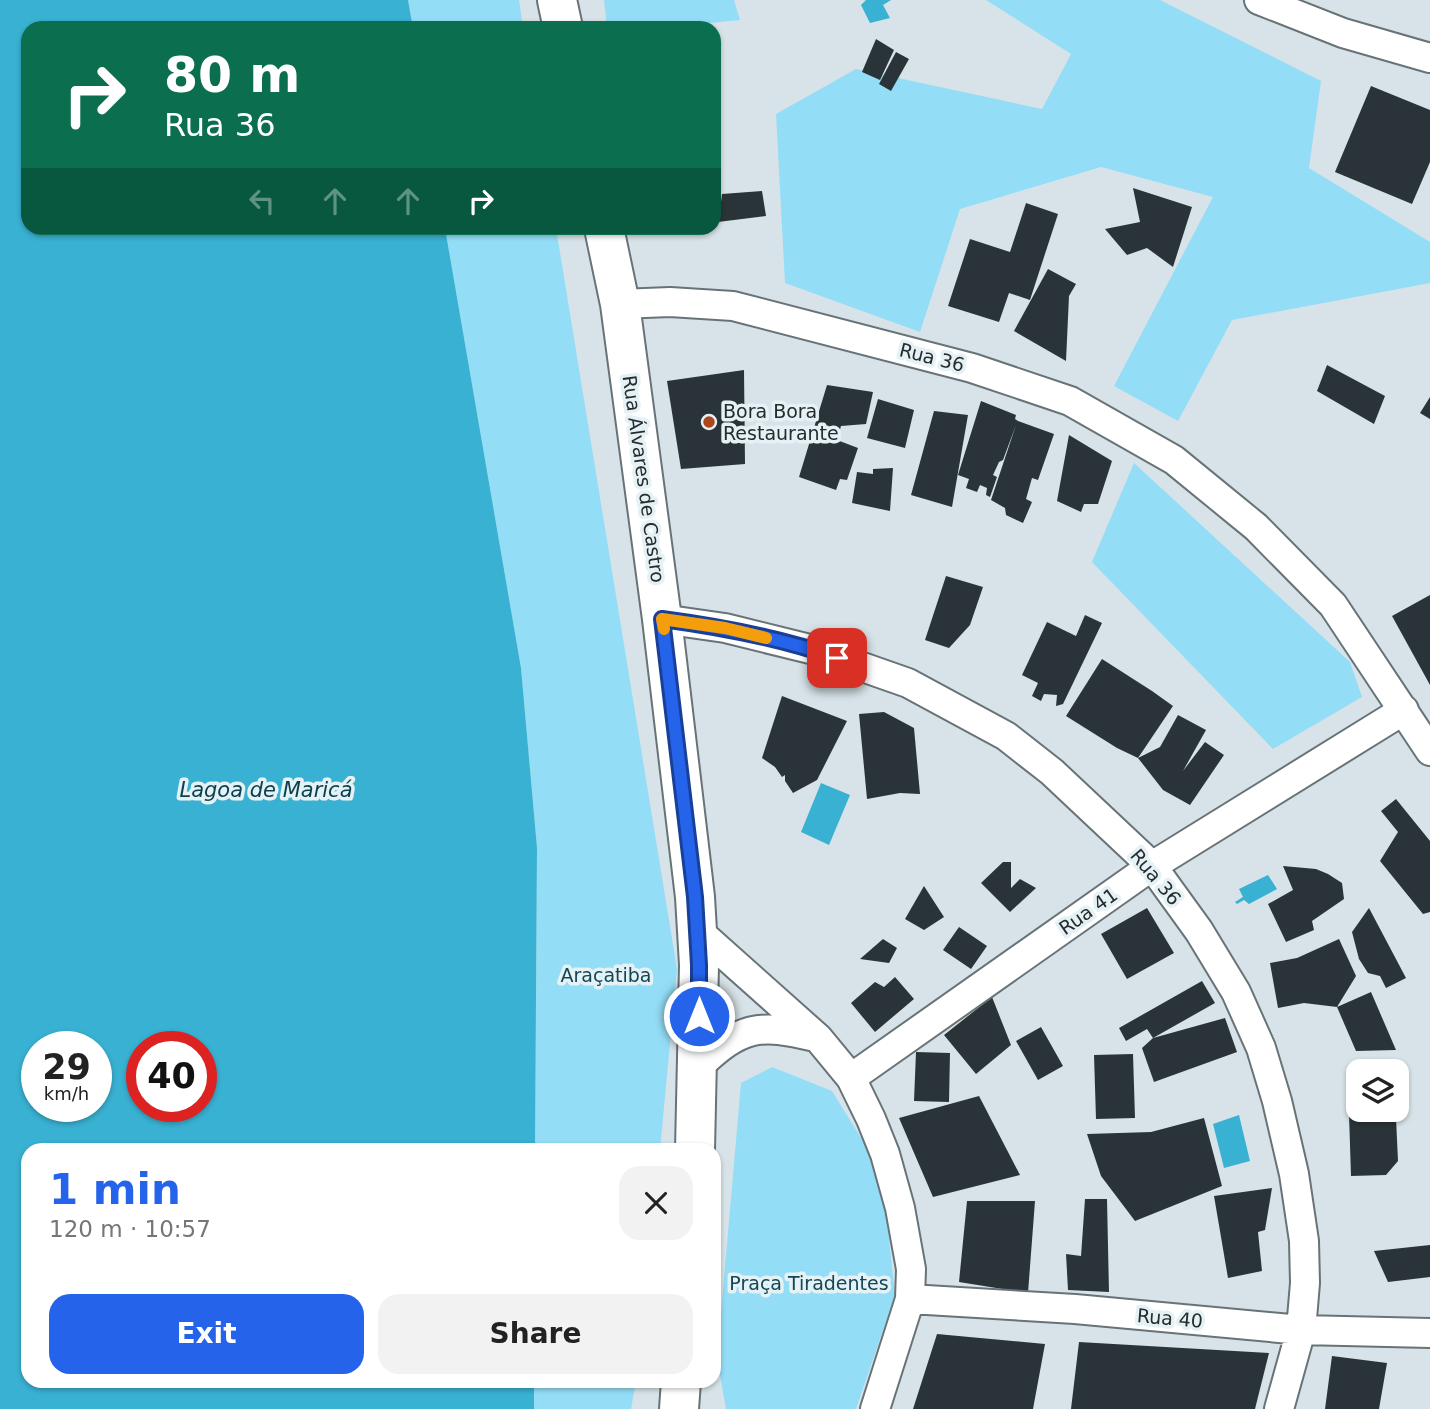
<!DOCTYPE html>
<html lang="en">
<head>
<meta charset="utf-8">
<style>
  :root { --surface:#fff; --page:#f2f2f2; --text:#222; --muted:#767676; --accent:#2563eb }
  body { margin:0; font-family:"DejaVu Sans",sans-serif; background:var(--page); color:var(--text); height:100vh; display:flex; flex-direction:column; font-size:26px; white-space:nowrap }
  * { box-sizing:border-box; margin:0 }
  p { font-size:23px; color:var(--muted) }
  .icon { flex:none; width:38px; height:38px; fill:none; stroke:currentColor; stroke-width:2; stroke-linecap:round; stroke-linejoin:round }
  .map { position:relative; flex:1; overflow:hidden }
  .details { position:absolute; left:21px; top:1143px; width:700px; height:245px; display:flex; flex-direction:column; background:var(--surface); border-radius:21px; box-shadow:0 2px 5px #0004 }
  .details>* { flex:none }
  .hud { position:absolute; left:21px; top:21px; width:700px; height:214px; border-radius:21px; box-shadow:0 2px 5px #0004; background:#0b6e4f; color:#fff; overflow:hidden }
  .buttons { position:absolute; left:1346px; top:1059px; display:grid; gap:14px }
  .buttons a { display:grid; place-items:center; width:63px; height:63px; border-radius:14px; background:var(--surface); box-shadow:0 2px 5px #0004; font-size:35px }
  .speed { position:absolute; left:21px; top:1031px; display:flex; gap:14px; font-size:35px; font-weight:700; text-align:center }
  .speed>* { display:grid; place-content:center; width:91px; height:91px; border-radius:50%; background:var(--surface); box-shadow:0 2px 5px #0004; line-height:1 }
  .speed small { font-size:18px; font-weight:400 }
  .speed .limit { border:10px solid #d22; background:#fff; color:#111 }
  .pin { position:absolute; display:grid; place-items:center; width:60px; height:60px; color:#fff; margin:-30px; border-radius:14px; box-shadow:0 4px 10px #0006 }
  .me { position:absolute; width:77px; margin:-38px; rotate:0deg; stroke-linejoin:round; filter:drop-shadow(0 0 5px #0008) }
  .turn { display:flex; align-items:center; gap:24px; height:147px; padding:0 28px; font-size:32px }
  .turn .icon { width:91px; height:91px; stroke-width:2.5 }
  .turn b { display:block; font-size:49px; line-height:60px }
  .lanes { display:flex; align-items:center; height:66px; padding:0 28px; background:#0003; justify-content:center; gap:35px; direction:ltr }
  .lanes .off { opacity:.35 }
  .round { display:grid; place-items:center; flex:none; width:74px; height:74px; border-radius:21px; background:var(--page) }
  .summary { display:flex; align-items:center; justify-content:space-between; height:119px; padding:0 28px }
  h1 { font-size:42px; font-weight:800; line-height:52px; color:var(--accent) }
  .primary-button { display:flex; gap:14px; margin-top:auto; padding:14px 28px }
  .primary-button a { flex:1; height:80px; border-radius:21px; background:var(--accent); color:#fff; font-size:28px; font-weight:800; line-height:80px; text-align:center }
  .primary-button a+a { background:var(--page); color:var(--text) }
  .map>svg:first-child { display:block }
  .green { fill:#94ddf6 }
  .water { fill:#39b1d2; fill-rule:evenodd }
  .building { fill:#2a3438 }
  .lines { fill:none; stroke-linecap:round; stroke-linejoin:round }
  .street-casing { stroke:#687377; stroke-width:32 }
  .secondary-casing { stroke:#687377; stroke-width:42 }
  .street { stroke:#fff; stroke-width:28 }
  .secondary { stroke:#fff; stroke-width:38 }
  .route-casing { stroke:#184099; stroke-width:18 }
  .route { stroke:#2563eb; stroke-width:12 }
  .slow { stroke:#f59e0b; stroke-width:12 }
  .poi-dot { fill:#ac471c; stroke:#e4f1f5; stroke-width:2.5 }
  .labels { text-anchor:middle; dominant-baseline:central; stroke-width:7; stroke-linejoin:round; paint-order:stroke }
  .street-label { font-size:19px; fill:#272b2d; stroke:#e4f1f5 }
  .poi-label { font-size:19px; fill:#272b2d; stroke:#e4f1f5; text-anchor:start }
  .park-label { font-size:19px; fill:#144655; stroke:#e4f1f5 }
  .water-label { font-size:21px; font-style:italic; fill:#0a3f4d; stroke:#e4f1f5 }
</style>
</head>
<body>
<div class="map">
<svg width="1430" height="1409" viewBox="0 0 1430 1409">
  <rect width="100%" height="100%" fill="#d7e3e8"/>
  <path class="green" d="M408,0H519L523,28H413Z
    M604,0H734L740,20L657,28H607Z
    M986,0H1160L1321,81L1309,168L1430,242V283L1232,320L1178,421L1114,386L1213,197L1101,167L960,209L920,332L785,283L776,114L856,69L1042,109L1071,54Z
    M445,228H556L677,969L660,1150H535L537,849L521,668Z
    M1134,463L1350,662L1362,697L1273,749L1092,562Z
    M772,1067L832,1091L882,1172L895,1295L856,1409H726L717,1359L741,1083Z
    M534,1381H636L631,1409H534Z"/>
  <path class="water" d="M0,0H408L413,28H28V228H445L521,668L537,848L535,1150H28V1381H534V1409H0ZM37,1046H96V1106H37ZM201,1046V1106H142V1046Z
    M866,0H891L883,5L890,18L870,23L861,5Z
    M821,783L850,795L829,845L801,832Z
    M1268,875L1277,889L1249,904L1244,900L1237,904L1235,902L1243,897L1239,889Z
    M1239,1115L1250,1161L1224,1168L1213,1124Z"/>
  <path class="building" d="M876,39L894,50L880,80L862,72Z
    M896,52L909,59L891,91L879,84Z
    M1371,86L1430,110V162L1412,204L1335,172Z
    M1133,188L1192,207L1173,267L1147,248L1127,255L1105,229L1140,222Z
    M762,191L766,216L718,222L715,202H721L722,194Z
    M1026,203L1058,214L1030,300L1009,293L999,322L948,306L970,239L1010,252Z
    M1048,269L1076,284L1069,296L1066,361L1014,331Z
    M1327,365L1385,396L1374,424L1317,391Z
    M744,370L745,464L681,469L667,381Z
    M827,385L873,392L866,424L841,426L837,440L858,448L847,480L840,479L836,490L799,477Z
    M1430,397V419L1420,413Z
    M878,399L914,410L905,448L867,438Z
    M981,401L1016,415L1015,419L1018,421L1054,434L1038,480L1032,478L1026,499L1032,502L1023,523L1006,515L1005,508L991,500L1016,425L1003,460L999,462L993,475L997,477L990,497L986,495L987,488L980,485L977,492L966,488L969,479L958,475Z
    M934,411L968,415L952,507L911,495Z
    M1069,435L1112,461L1098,504H1084L1081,512L1057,501Z
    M893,468L890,511L852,503L857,472L873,474V469Z
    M946,576L983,587L970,625L949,648L925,640Z
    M1430,595V685L1392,616Z
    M1085,615L1102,623L1063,704L1056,706L1057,695L1044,694L1041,701L1032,696L1038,683L1022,675L1047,622L1076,636Z
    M1102,659L1152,691L1173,706L1138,758L1160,747L1178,715L1206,730L1183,771L1205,742L1224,755L1190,805L1163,790L1138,758L1117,748L1066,716Z
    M782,696L847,721L817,780L793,793L785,781V775L782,777L775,767L762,758Z
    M884,712L914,728L920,794L900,793L867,799L859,714Z
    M1396,799L1430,841V912L1423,914L1380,861L1398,832L1381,811Z
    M1003,862H1011V888L1020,879L1036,888L1010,912L981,883Z
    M1283,866L1316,869L1328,874L1342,883L1344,899L1312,921L1314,930L1286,942L1268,904L1293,890Z
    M924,886L944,917L924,930L905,919Z
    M1147,908L1174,953L1127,979L1101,934Z
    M1369,908L1406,978L1386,988L1380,976L1368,973L1359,959L1352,932Z
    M959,927L987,946L971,969L943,950Z
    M883,939L897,948L889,963L860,959Z
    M1339,939L1356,976L1337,1007L1371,992L1396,1050L1356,1051L1337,1007L1304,1003L1278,1008L1270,963L1297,958Z
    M895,977L914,999L875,1032L851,1003L875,982L884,987Z
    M1202,981L1215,1003L1153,1038L1147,1029L1126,1041L1119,1028Z
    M992,997L1011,1045L976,1074L944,1035Z
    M1225,1018L1237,1052L1154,1082L1142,1048L1153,1038Z
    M1041,1027L1063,1066L1038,1080L1016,1041Z
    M916,1052L950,1053L949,1102L914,1101Z
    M1133,1054L1135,1118L1096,1119L1094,1055Z
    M979,1096L1020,1175L933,1197L899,1118Z
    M1371,1113L1396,1118L1398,1161L1386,1175L1351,1176L1349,1114Z
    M1204,1118L1222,1186L1135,1221L1101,1176L1087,1134L1151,1132Z
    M1272,1188L1265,1230L1258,1232L1262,1271L1228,1278L1214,1196Z
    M1085,1199H1107L1109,1292L1068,1290L1066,1254L1081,1256Z
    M967,1201H1035L1028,1293L959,1282Z
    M1430,1245V1277L1388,1282L1374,1251Z
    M937,1334L1045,1344L1033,1409H913Z
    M1079,1342L1269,1353L1255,1409H1071Z
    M1332,1356L1387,1363L1379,1409H1325Z"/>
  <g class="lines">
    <g class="street-casing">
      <path id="street" d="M1259,0L1343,33L1430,58
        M620,304L670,302L733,306L972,368L1070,401L1174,460L1256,527L1333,605L1430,751
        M662,619L725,628L814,650L908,683L1006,736L1052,772L1152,866L1199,931L1236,992L1261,1048L1277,1101L1294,1174L1304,1241L1305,1283L1301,1330L1279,1409
        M698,931L818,1038L851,1078L871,1119L885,1154L900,1208L911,1269L910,1299L875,1409
        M698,1067C741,1026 758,1023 815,1037
        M851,1078L1152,866L1404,710
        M910,1299L1075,1309L1301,1330L1430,1333"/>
    </g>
    <g class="secondary-casing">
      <path id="secondary" d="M557,0L563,28
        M604,228L620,304L662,619L695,897L699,965L695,1150
        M679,1409L681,1381"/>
    </g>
    <use href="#street" class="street"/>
    <use href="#secondary" class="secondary"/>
  </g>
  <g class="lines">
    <g class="route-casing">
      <path id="route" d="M699,1016V965L695,897L662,619C722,627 781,638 837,658"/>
    </g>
    <use href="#route" class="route"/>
    <path class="slow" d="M664,629L662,619L725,628L766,638"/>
  </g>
  <circle class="poi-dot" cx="709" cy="422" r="7"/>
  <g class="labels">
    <g class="street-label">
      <text transform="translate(932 357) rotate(14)">Rua 36</text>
      <text transform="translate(644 479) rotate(82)">Rua Álvares de Castro</text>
      <text transform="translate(1156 877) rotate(50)">Rua 36</text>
      <text transform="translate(1088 911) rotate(-35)">Rua 41</text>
      <text transform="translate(1170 1318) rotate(5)">Rua 40</text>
    </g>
    <g class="poi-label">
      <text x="723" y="411">Bora Bora<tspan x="723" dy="22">Restaurante</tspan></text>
    </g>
    <g class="park-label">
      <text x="606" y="975">Araçatiba</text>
      <text x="809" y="1283">Praça Tiradentes</text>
    </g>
    <g class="water-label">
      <text x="266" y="790">Lagoa de Maricá</text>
    </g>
  </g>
</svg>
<div class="buttons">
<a><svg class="icon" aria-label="layers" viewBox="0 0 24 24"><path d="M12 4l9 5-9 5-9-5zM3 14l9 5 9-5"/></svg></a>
</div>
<div class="speed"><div>29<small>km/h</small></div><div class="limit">40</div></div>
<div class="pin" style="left:837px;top:658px;background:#d93025"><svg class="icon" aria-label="arrive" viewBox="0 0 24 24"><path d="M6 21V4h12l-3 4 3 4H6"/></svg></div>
<svg class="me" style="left:699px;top:1016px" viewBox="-20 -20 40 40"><circle r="17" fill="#2563eb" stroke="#fff" stroke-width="3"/><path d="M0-11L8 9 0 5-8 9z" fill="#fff"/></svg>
<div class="hud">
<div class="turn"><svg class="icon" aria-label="right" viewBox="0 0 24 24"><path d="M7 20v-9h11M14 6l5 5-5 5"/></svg><div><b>80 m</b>Rua 36</div></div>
<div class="lanes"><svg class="icon off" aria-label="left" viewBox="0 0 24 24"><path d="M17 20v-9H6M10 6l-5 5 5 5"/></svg><svg class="icon off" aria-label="ahead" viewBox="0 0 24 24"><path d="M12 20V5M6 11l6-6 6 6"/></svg><svg class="icon off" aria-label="ahead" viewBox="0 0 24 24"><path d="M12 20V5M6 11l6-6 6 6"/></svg><svg class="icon" aria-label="right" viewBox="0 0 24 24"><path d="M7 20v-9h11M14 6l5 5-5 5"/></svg></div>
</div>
<section class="details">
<div class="summary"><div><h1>1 min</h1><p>120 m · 10:57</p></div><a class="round"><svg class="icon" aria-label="close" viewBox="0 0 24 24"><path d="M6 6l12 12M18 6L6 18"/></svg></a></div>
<div class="primary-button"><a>Exit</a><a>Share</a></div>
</section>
</div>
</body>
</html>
